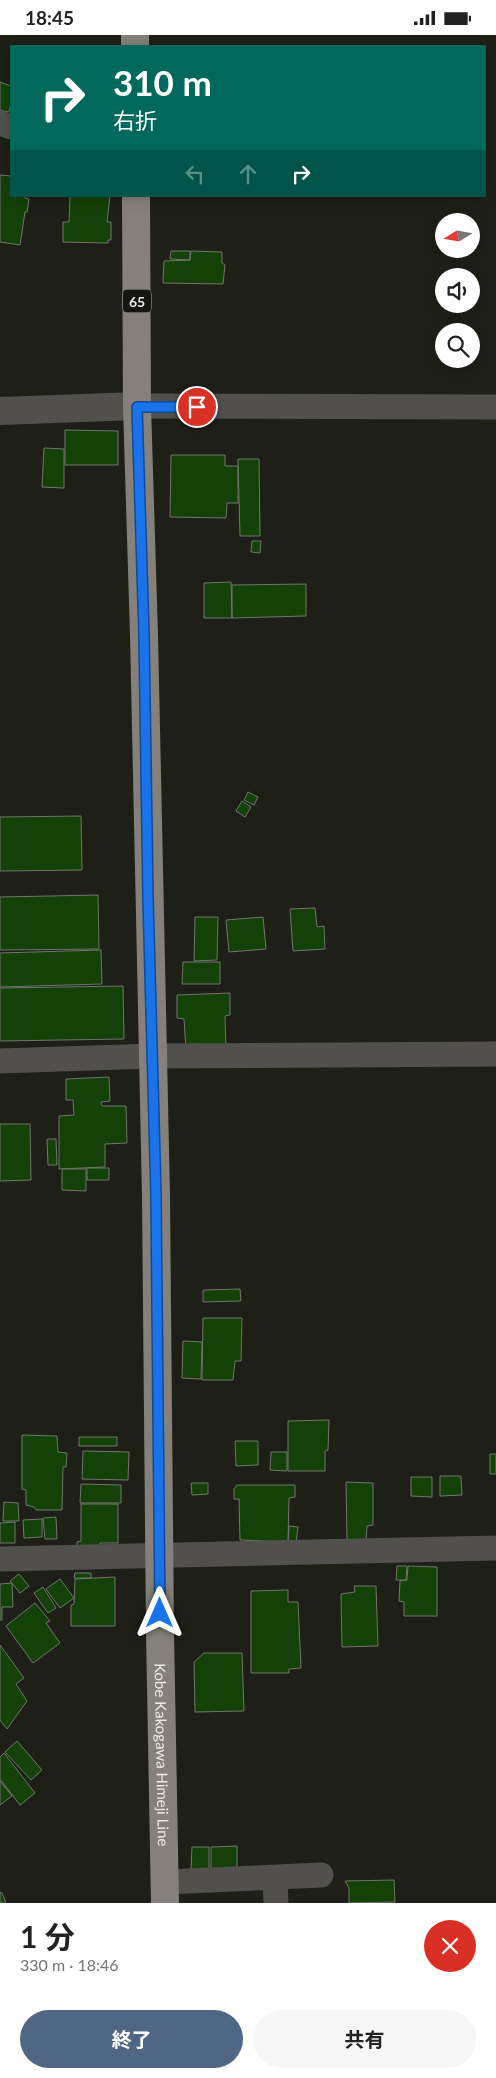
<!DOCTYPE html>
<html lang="ja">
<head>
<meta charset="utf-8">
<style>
  :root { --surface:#fff; --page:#f6f6f6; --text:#222; --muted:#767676; --accent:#4f6784 }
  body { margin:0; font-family:Lato,"Noto Sans JP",sans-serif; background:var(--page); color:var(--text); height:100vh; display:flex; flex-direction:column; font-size:19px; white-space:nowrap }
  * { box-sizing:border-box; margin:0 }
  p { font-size:16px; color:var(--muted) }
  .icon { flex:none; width:28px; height:28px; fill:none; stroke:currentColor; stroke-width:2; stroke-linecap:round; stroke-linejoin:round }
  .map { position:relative; height:1868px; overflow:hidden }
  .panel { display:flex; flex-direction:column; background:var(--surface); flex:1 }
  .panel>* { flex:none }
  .guide { position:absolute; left:10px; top:10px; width:476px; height:152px; border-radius:0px; box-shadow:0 2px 12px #0003; background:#00695c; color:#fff; overflow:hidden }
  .needle { width:32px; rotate:259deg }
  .buttons { position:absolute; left:435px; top:178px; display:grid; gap:10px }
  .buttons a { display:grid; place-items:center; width:45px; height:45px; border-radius:50%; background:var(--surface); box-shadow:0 2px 12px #0003; font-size:25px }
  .pin { position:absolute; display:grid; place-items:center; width:42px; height:42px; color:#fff; margin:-21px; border:2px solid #fff; border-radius:50%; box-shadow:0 1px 5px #0007 }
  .me { position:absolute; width:55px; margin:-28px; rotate:0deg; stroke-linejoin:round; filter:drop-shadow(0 0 4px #0008) }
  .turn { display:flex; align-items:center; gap:18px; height:105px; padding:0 20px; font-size:22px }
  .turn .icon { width:65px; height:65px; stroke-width:2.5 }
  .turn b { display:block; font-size:35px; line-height:42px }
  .lanes { display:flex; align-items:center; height:48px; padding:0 20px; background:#0003; justify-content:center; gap:25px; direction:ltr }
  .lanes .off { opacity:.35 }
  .round { display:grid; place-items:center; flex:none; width:52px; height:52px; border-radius:26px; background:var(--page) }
  .headline { display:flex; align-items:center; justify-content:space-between; height:85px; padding:0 20px }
  h1 { font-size:30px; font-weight:700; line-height:38px }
  .primary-button { display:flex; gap:10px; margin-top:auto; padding:10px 20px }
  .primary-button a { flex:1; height:58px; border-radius:30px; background:var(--accent); color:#fff; font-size:20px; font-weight:700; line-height:58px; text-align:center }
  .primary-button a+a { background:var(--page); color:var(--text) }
  .status { display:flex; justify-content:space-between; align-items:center; height:35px; padding:0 25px; background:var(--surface); direction:ltr }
  .status svg { height:14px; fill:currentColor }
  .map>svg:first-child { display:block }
  .building { fill:#144107; stroke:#70766e }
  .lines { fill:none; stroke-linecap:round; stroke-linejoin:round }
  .minor { stroke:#52504c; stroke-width:25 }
  .tertiary { stroke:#52504c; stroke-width:28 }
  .primary { stroke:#85817a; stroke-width:28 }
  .route-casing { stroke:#114b97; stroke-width:12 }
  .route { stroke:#1a73e8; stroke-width:9 }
  .labels { text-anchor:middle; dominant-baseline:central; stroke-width:5; stroke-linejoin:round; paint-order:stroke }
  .shield { fill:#15160e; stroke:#acaca7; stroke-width:1 }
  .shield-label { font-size:14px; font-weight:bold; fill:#edede8 }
  .street-label { font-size:15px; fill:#edede8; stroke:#15160e }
</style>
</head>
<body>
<div class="status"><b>18:45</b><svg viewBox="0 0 49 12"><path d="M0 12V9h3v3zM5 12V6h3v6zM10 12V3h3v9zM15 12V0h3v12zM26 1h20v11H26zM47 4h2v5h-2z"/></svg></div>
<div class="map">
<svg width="496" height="1868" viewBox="0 0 496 1868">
  <rect width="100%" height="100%" fill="#1e1f17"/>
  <path class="building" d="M0,47L11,51V68L9,77L0,75Z
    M0,140L11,141V161H25V163L29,164L27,177H25L20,210L0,207Z
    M70,161H110L107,187H111V205H108V208L63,207V187H69Z
    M171,216H190V225L170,224Z
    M191,216L222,217V228L225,230L223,249L163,248L164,226L190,225Z
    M65,395L118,396V430H65Z
    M44,413L64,414V453L42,452Z
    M171,420H225V431H238V468H227L226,483L170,482Z
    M238,424H259L260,501H240Z
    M252,506H261L260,518L251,517Z
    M231,547L232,583H204V548Z
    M306,549V581L232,583V550Z
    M248,757L258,762L254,770L244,765Z
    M242,766L251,772L245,782L236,776Z
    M81,781L82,835L0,836V782Z
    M98,860L99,914L0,915V862Z
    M315,873L317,892L324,891L325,914L293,916L290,874Z
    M195,882H218L217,925L194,926Z
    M263,882L266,914L229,917L226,885Z
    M101,915L102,949L0,952V918Z
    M183,927H220V949H182Z
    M123,951L124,1004L0,1006V953Z
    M230,958V980L225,981L226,1014L186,1015L184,984L177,983V960Z
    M109,1042L110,1066L101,1067L102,1071H126L127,1108L105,1109V1132L59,1134V1081L74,1080L73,1065H66V1044Z
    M0,1089H30L31,1145L0,1146Z
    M47,1104H56L57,1130H48Z
    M87,1133H109V1145H87Z
    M62,1134H86V1156L62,1155Z
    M240,1254L241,1266L203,1267V1255Z
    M203,1283H242L241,1326H235L233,1345H202Z
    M183,1306L202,1307L201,1344L182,1343Z
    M329,1385L328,1415L325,1416V1436H288V1386Z
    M22,1400L57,1401L58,1417L67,1418L66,1432H63L62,1475H36L34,1472L26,1470V1455L22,1454Z
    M79,1402H117V1411H79Z
    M235,1406H258V1430L236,1431Z
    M83,1416L129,1417L128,1445L82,1444Z
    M271,1417H287V1436L270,1435Z
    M490,1419H496V1439H490Z
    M440,1441H461L462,1460L440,1461Z
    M411,1442H432V1462L411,1461Z
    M346,1447L373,1448V1490L367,1491L366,1507H347Z
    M191,1448H208V1459L192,1460Z
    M81,1449L121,1450V1468H80Z
    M237,1450H295V1462L289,1463L288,1507L240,1505L239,1464H234V1454Z
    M4,1467L18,1468L19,1486H3Z
    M81,1469H118V1508H100L99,1514H77V1507L81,1506Z
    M56,1482L57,1504H45L43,1483Z
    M42,1484V1502L24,1503L23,1485Z
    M15,1487V1508H0V1488Z
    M289,1491L298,1492L296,1508L288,1507Z
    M397,1531H407L406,1545H396Z
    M408,1531L437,1532V1581H404V1567L399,1566L400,1546L407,1545Z
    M75,1538H91V1543H74Z
    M19,1539L29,1551L20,1558L10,1546Z
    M115,1542V1591H71V1570L74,1569L75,1544Z
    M60,1544L74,1563L60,1573L46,1554Z
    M12,1548L13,1572H2V1585H0V1549Z
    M354,1551H376L378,1611L342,1612L341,1559L355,1557Z
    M43,1552L56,1573L48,1578L34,1558Z
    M288,1555V1567H298L301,1633L289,1634V1638H251V1556Z
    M35,1568L50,1586L46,1588L60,1608L33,1628L6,1591Z
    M0,1610L24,1643L16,1649L27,1666L7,1694L0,1685Z
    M204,1618H242L244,1676L195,1677L194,1627Z
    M17,1706L42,1735L31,1745L5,1717Z
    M4,1718L35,1758L20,1770L0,1744V1722Z
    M0,1746L12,1761L0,1770Z
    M237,1811V1837H211V1812Z
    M192,1812H209V1838L191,1837Z
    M394,1845L395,1867L349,1868V1853L345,1846Z
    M0,1857L2,1858L6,1868H0Z"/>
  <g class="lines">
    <path class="minor" d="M0,88L11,92
      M137,371L496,372
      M0,1026L152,1021L496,1019
      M0,1524L496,1513
      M275,1843L276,1868
      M165,1847L321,1840"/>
    <path class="tertiary" d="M0,376L137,371"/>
    <g class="primary">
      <path d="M135,0V11"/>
      <path id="s1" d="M136,161L137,371L144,600L156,1161L160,1597L165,1868"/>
    </g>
  </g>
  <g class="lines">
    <g class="route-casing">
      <path id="route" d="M160,1578L156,1161L148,863L144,600L137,372H197"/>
    </g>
    <use href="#route" class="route"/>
  </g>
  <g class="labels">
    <rect class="shield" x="123" y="254.5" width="28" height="23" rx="4"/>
    <g class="shield-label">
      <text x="137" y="266">65</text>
    </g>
    <g class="street-label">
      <text stroke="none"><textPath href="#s1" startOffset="1559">Kobe Kakogawa Himeji Line</textPath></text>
    </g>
  </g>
</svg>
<div class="buttons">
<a><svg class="needle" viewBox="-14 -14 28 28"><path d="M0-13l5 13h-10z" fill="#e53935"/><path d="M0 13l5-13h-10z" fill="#767676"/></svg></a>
<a><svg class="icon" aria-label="sound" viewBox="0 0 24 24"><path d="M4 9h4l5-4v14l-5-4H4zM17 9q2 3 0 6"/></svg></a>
<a><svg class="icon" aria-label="search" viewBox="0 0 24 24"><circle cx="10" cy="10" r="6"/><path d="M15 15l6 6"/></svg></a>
</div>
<div class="pin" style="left:197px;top:372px;background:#d93025"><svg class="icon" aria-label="arrive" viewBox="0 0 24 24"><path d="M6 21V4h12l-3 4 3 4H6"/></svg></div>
<svg class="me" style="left:160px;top:1578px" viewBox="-20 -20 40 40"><path d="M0-17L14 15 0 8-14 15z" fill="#1a73e8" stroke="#fff" stroke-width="4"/></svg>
<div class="guide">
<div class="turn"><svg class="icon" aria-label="right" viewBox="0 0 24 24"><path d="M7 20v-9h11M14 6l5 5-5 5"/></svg><div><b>310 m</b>右折</div></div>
<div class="lanes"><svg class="icon off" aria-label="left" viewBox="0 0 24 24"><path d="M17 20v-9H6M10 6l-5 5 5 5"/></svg><svg class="icon off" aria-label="ahead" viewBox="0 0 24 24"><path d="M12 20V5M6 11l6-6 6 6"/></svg><svg class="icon" aria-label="right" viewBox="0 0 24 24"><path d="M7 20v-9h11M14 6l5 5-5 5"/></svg></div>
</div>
</div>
<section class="panel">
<div class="headline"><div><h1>1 分</h1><p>330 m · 18:46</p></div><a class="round" style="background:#d93025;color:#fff"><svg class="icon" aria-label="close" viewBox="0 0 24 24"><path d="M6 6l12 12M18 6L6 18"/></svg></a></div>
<div class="primary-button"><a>終了</a><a>共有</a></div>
</section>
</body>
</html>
